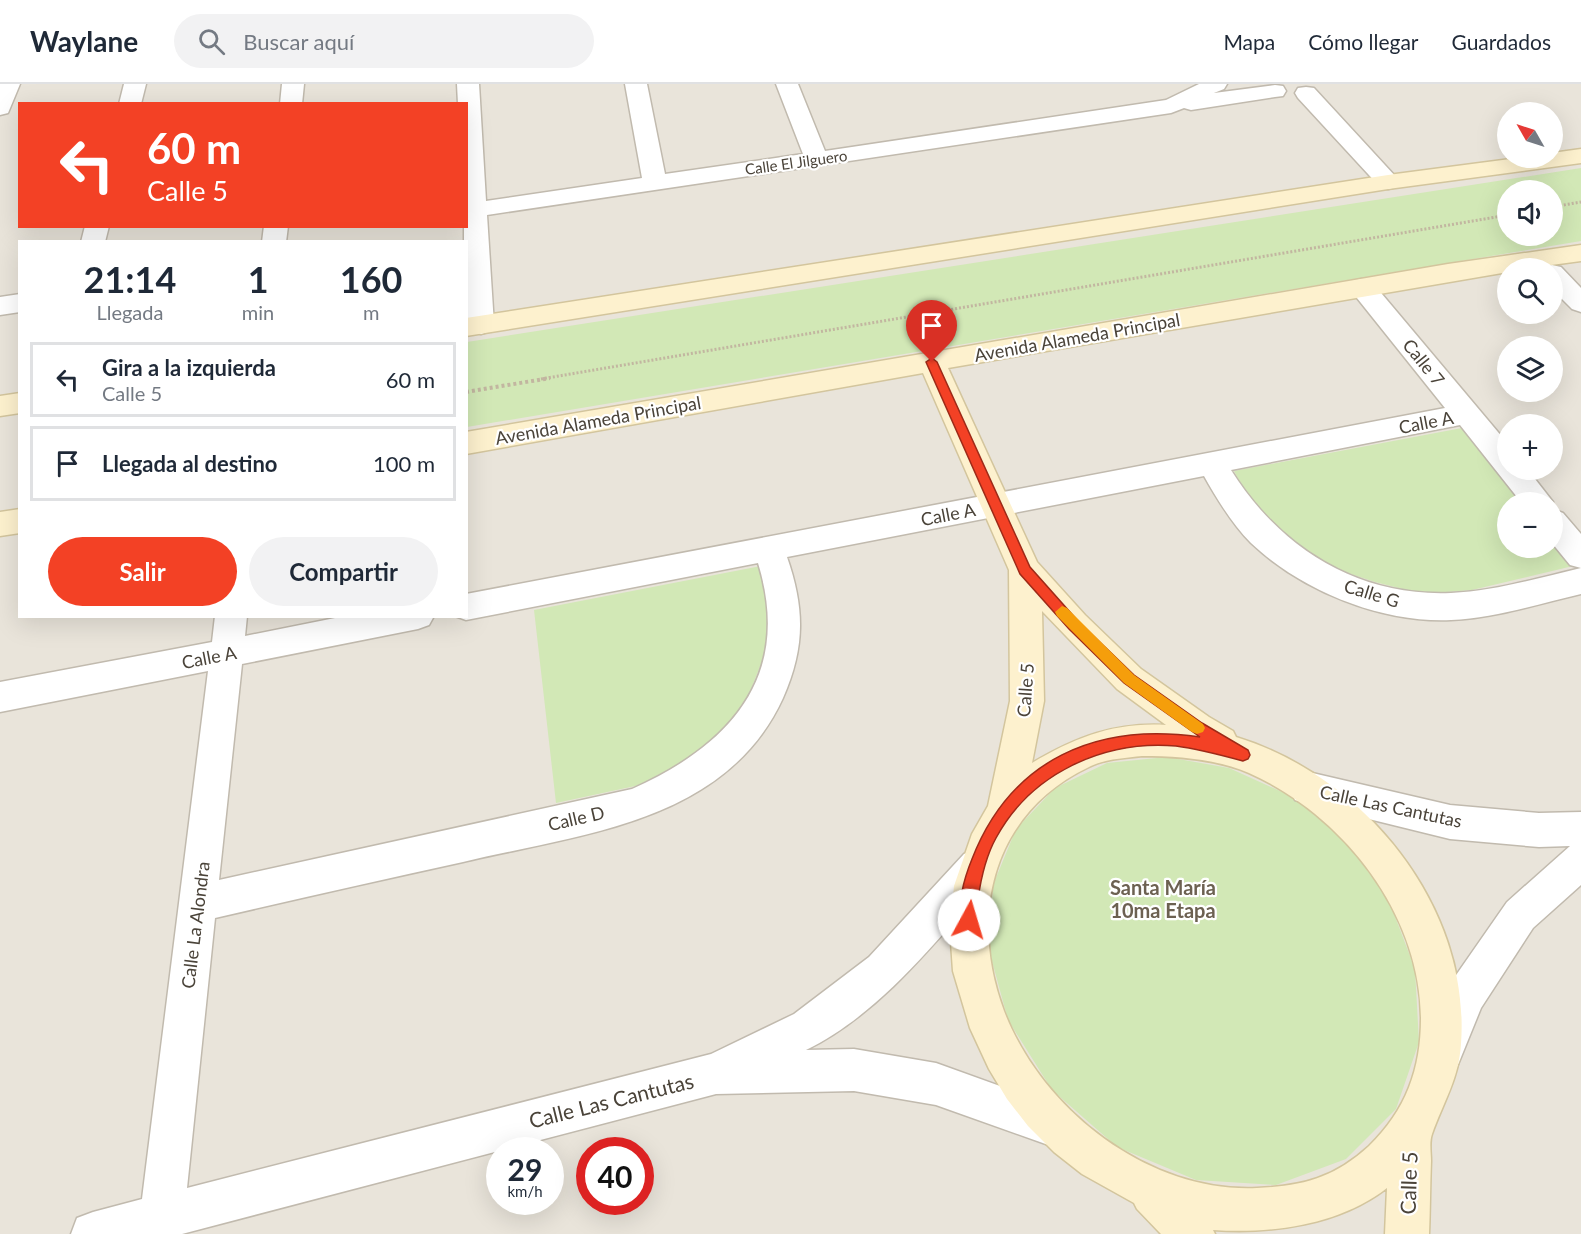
<!DOCTYPE html>
<html lang="es">
<head>
<meta charset="utf-8">
<style>
  :root { --surface:#fff; --page:#f2f2f3; --text:#1f2937; --muted:#747a83; --line:#e0e1e3; --accent:#f34125 }
  body { margin:0; font-family:Lato,sans-serif; background:var(--page); color:var(--text); height:100vh; display:flex; flex-direction:column; font-size:22px; white-space:nowrap }
  * { box-sizing:border-box; margin:0 }
  p { font-size:20px; color:var(--muted) }
  .icon { flex:none; width:33px; height:33px; fill:none; stroke:currentColor; stroke-width:2; stroke-linecap:round; stroke-linejoin:round }
  .map { position:relative; flex:1; overflow:hidden }
  .drawer { position:absolute; left:18px; top:156px; width:450px; height:378px; display:flex; flex-direction:column; background:var(--surface); border-radius:0px; box-shadow:0 6px 24px #0002 }
  .drawer>* { flex:none }
  .banner { position:absolute; left:18px; top:18px; width:450px; height:126px; border-radius:0px; box-shadow:0 6px 24px #0002; background:#f34125; color:#fff; overflow:hidden }
  .needle { width:39px; rotate:309deg }
  .controls { position:absolute; left:1497px; top:18px; display:grid; gap:12px }
  .controls a { display:grid; place-items:center; width:66px; height:66px; border-radius:50%; background:var(--surface); box-shadow:0 6px 24px #0002; font-size:30px }
  .speed { position:absolute; left:486px; top:1053px; display:flex; gap:12px; font-size:30px; font-weight:700; text-align:center }
  .speed>* { display:grid; place-content:center; width:78px; height:78px; border-radius:50%; background:var(--surface); box-shadow:0 6px 24px #0002; line-height:1 }
  .speed small { font-size:15px; font-weight:400 }
  .speed .limit { border:9px solid #d22; background:#fff; color:#111 }
  .pin { position:absolute; display:grid; place-items:center; width:51px; height:51px; color:#fff; margin:-62px -26px; border-radius:50% 50% 50% 0; rotate:-45deg; box-shadow:0 0 6px #0007 }
  .pin .icon { rotate:45deg }
  .me { position:absolute; width:66px; margin:-33px; rotate:6deg; stroke-linejoin:round; filter:drop-shadow(0 0 4px #0008) }
  .turn { display:flex; align-items:center; gap:21px; height:126px; padding:0 30px; font-size:27px }
  .turn .icon { width:78px; height:78px; stroke-width:2.5 }
  .turn b { display:block; font-size:42px; line-height:51px }
  .eta { display:flex; justify-content:space-evenly; align-items:center; height:102px; text-align:center }
  .eta b { font-size:36px; font-weight:700; line-height:42px }
  .primary-button { display:flex; gap:12px; margin-top:auto; padding:12px 30px }
  .primary-button a { flex:1; height:69px; border-radius:36px; background:var(--accent); color:#fff; font-size:24px; font-weight:700; line-height:69px; text-align:center }
  .primary-button a+a { background:var(--page); color:var(--text) }
  ul { padding:0; list-style:none }
  li { display:flex; align-items:center; gap:18px; height:75px; margin:0 12px 9px; padding:0 18px; border:3px solid var(--line); border-radius:0px }
  li div { flex:1 }
  li b { display:block; font-size:22px }
  li em { font-style:normal }
  header { display:flex; align-items:center; gap:36px; box-sizing:border-box; height:84px; padding:0 30px; background:var(--surface); border-bottom:2px solid var(--line) }
  header strong { font-size:28px }
  nav { display:flex; gap:33px; margin-inline-start:auto; font-size:21px }
  .search { width:420px; height:54px; background:var(--page); display:flex; align-items:center; gap:15px; box-sizing:border-box; padding:0 21px; border-radius:33px; color:var(--muted); font-size:22px }
  .map>svg:first-child { display:block }
  .residential { fill:#e9e4da; fill-rule:evenodd }
  .green { fill:#d2e8b6; fill-rule:evenodd }
  .lines { fill:none; stroke-linecap:round; stroke-linejoin:round }
  .street-casing { stroke:#c1baae; stroke-width:3 }
  .secondary-casing { stroke:#d3c59d; stroke-width:3 }
  .path-far1 { stroke:#c2b6a0; stroke-width:3; stroke-dasharray:2 2; stroke-linecap:butt }
  .path { stroke:#c2b6a0; stroke-width:4; stroke-dasharray:3 3; stroke-linecap:butt }
  .street { fill:#fff; fill-rule:evenodd }
  .secondary { fill:#fdf1ce; fill-rule:evenodd }
  .route { fill:#f34125; stroke:#9e2a18; stroke-width:1.5 }
  .slow { fill:#f59e0b }
  .labels { text-anchor:middle; dominant-baseline:central; stroke-width:4.5; stroke-linejoin:round; paint-order:stroke }
  .far-street-label { font-size:15px; fill:#4a4339; stroke:#fff }
  .street-label { font-size:18px; fill:#4a4339; stroke:#fff }
  .neighbourhood-label { font-size:20px; font-weight:bold; fill:#6c6151; stroke:#fff }
  .near-street-label { font-size:21px; fill:#4a4339; stroke:#fff }
</style>
</head>
<body>
<header>
<strong>Waylane</strong>
<div class="search"><svg class="icon" aria-label="search" viewBox="0 0 24 24"><circle cx="10" cy="10" r="6"/><path d="M15 15l6 6"/></svg>Buscar aquí</div>
<nav><a>Mapa</a><a>Cómo llegar</a><a>Guardados</a></nav>
</header>
<div class="map">
<svg width="1581" height="1150" viewBox="0 0 1581 1150">
  <rect width="100%" height="100%" fill="#f5f2ec"/>
  <path class="residential" d="M0,0H1581V1150H0ZM20,20H466V142H20ZM1508,28H1552V74H1508ZM1508,106H1552V152H1508ZM20,158H466V532H20ZM1508,184H1552V230H1508ZM1508,262H1552V308H1508ZM1508,340H1552V386H1508ZM1508,418H1552V464H1508ZM500,1066H550V1118H500ZM590,1066H640V1118H590Z"/>
  <path class="green" d="M1581,84V157L467,343V258ZM1508,106H1552V152H1508Z
    M1462,344L1522,418H1508V464H1552L1553,457L1573,482L1472,506L1422,510L1375,498L1329,483L1285,453L1251,419L1234,387Z
    M761,482L773,528L765,570L744,623L697,670L640,701L556,719L534,526Z
    M1167,673L1229,684L1291,712L1345,756L1388,814L1415,885L1419,958L1396,1025L1346,1075L1276,1101L1196,1096L1117,1063L1052,1006L1008,936L989,866L993,801L1016,745L1055,704L1107,679Z"/>
  <g class="lines">
    <g class="street-casing">
      <path id="street" d="M0,0H20L8,29L0,31Z
        M124,0H146L141,20H119Z
        M282,0H304L302,20H280Z
        M457,0H479L486,117L642,94L625,0H647L665,90L803,70L776,0H798L825,67L1166,16L1199,0H1227L1224,5L1214,9L1275,1L1283,2L1286,7L1283,12L1275,13L1191,26L1184,24L1171,29L487,131L494,241L490,247L481,250L472,247L468,241L466,158H464V142H466V20H458Z
        M1306,3L1314,4L1396,93L1400,98L1396,103L1388,105L1380,103L1298,14L1295,9L1298,4Z
        M85,142H109L105,158H81Z
        M264,142H288L286,158H262Z
        M1552,181L1561,183L1581,204V228L1572,225L1552,205V184H1542Z
        M1362,195L1371,197L1508,360V386H1528L1553,418L1552,419L1521,418L1460,341L1231,386C1279,463 1357,513 1451,509C1495,507 1538,494 1581,484L1570,481L1552,459V425L1563,429L1581,450V510C1538,520 1495,534 1451,536C1381,539 1302,507 1251,459C1232,440 1217,415 1204,392L787,473C805,525 805,564 783,614C726,739 580,750 463,778C380,796 298,815 215,834L187,1104L711,970L794,930L869,873L964,770L977,765L990,770L996,783L990,796C937,856 880,930 806,966L854,965L936,979L1072,1028L1078,1043L1072,1058L1057,1064L936,1021L854,1007L716,1010L182,1150H71L77,1134L93,1128L142,1115L208,587L0,628V598L212,558L215,532H247L245,552L345,532H434L429,541L418,545L242,580L219,796L632,705C731,661 793,592 758,479L466,536L455,532H466V510L1445,324L1353,209L1349,203L1353,197Z
        M20,210V228L0,231V213Z
        M1308,688L1450,721L1539,729L1581,728V801L1533,844L1481,924L1457,983L1443,989L1429,983L1423,969L1452,897L1507,818L1570,762L1539,763L1450,755L1308,720L1295,716L1290,704L1295,692Z"/>
    </g>
    <g class="secondary-casing">
      <path id="secondary" d="M1581,65V79L1388,105L466,252V234L1388,91L1518,74H1552V69Z
        M1581,161V177L1529,184H1508V188L948,284L1037,478L1085,531L1141,585L1209,633L1233,647L1236,653C1364,692 1471,822 1461,960C1459,994 1443,1019 1432,1050C1429,1058 1431,1069 1431,1077C1430,1102 1430,1126 1429,1150H1385L1387,1104C1339,1141 1273,1150 1213,1146L1215,1150H1161L1137,1125L1134,1119L1082,1090L1054,1068L1028,1042L1007,1015L989,985L970,944L953,887L950,844L954,802L972,750L988,722L1010,617L1009,486L923,289L466,370V348L1448,180ZM1042,527L1117,605L1166,641C1115,638 1076,653 1032,679L1044,617ZM1142,672C1178,672 1216,675 1249,689C1343,731 1420,829 1421,934C1421,985 1406,1026 1369,1062C1334,1094 1303,1102 1257,1104C1149,1109 1042,1026 1004,927C968,831 992,729 1089,683C1104,675 1125,674 1142,672Z
        M20,309V329L0,332V312Z
        M20,425V449L0,452V428Z"/>
    </g>
    <path class="path-far1" d="M1552,123L1581,118
      M541,295L1508,131"/>
    <path class="path" d="M466,308L550,294"/>
    <use href="#street" class="street"/>
    <use href="#secondary" class="secondary"/>
  </g>
  <path class="route" d="M932,274L937,278L1030,483L1078,537L1134,591L1202,639L1248,666L1250,671L1248,675L1243,677C1221,671 1199,665 1176,662C1104,656 1031,689 996,754C986,772 981,794 978,815C976,824 978,833 974,842L969,844L963,842C955,824 965,792 972,775C1011,675 1097,638 1200,653L1124,599L1069,545L1020,490L926,278Z"/>
  <path class="slow" d="M1062,522L1067,524L1134,591L1203,640L1205,644L1203,648L1197,650L1192,648L1124,599L1057,532L1055,528Z"/>
  <g class="labels">
    <g class="far-street-label">
      <text transform="translate(796 78) rotate(-8)">Calle El Jilguero</text>
    </g>
    <g class="street-label">
      <text transform="translate(1077 253) rotate(-10)">Avenida Alameda Principal</text>
      <text transform="translate(1424 278) rotate(51)">Calle 7</text>
      <text transform="translate(598 336) rotate(-10)">Avenida Alameda Principal</text>
      <text transform="translate(1426 338) rotate(-11)">Calle A</text>
      <text transform="translate(948 430) rotate(-11)">Calle A</text>
      <text transform="translate(1372 509) rotate(17)">Calle G</text>
      <text transform="translate(209 573) rotate(-11)">Calle A</text>
      <text transform="translate(1025 606) rotate(-86)">Calle 5</text>
      <text transform="translate(1391 722) rotate(12)">Calle Las Cantutas</text>
      <text transform="translate(576 734) rotate(-13)">Calle D</text>
      <text transform="translate(195 841) rotate(-83)">Calle La Alondra</text>
    </g>
    <g class="neighbourhood-label">
      <text x="1163" y="803">Santa María<tspan x="1163" dy="23">10ma Etapa</tspan></text>
    </g>
    <g class="near-street-label">
      <text transform="translate(611 1016) rotate(-14)">Calle Las Cantutas</text>
      <text transform="translate(1408 1099) rotate(-88)">Calle 5</text>
    </g>
  </g>
</svg>
<div class="controls">
<a><svg class="needle" viewBox="-14 -14 28 28"><path d="M0-13l5 13h-10z" fill="#e53935"/><path d="M0 13l5-13h-10z" fill="#747a83"/></svg></a>
<a><svg class="icon" aria-label="sound" viewBox="0 0 24 24"><path d="M4 9h4l5-4v14l-5-4H4zM17 9q2 3 0 6"/></svg></a>
<a><svg class="icon" aria-label="search" viewBox="0 0 24 24"><circle cx="10" cy="10" r="6"/><path d="M15 15l6 6"/></svg></a>
<a><svg class="icon" aria-label="layers" viewBox="0 0 24 24"><path d="M12 4l9 5-9 5-9-5zM3 14l9 5 9-5"/></svg></a>
<a>+</a>
<a>−</a>
</div>
<div class="speed"><div>29<small>km/h</small></div><div class="limit">40</div></div>
<div class="pin" style="left:932px;top:278px;background:#d93025"><svg class="icon" aria-label="arrive" viewBox="0 0 24 24"><path d="M6 21V4h12l-3 4 3 4H6"/></svg></div>
<svg class="me" style="left:969px;top:836px" viewBox="-20 -20 40 40"><circle r="19" fill="#fff"/><path d="M0-13L10 11 0 6-10 11z" fill="#f34125"/></svg>
<div class="banner">
<div class="turn"><svg class="icon" aria-label="left" viewBox="0 0 24 24"><path d="M17 20v-9H6M10 6l-5 5 5 5"/></svg><div><b>60 m</b>Calle 5</div></div>
</div>
<section class="drawer">
<div class="eta">
<div><b>21:14</b><p>Llegada</p></div>
<div><b>1</b><p>min</p></div>
<div><b>160</b><p>m</p></div>
</div>
<ul>
<li><svg class="icon" aria-label="left" viewBox="0 0 24 24"><path d="M17 20v-9H6M10 6l-5 5 5 5"/></svg><div><b>Gira a la izquierda</b><p>Calle 5</p></div><em>60 m</em></li>
<li><svg class="icon" aria-label="arrive" viewBox="0 0 24 24"><path d="M6 21V4h12l-3 4 3 4H6"/></svg><div><b>Llegada al destino</b></div><em>100 m</em></li>
</ul>
<div class="primary-button"><a>Salir</a><a>Compartir</a></div>
</section>
</div>
</body>
</html>
